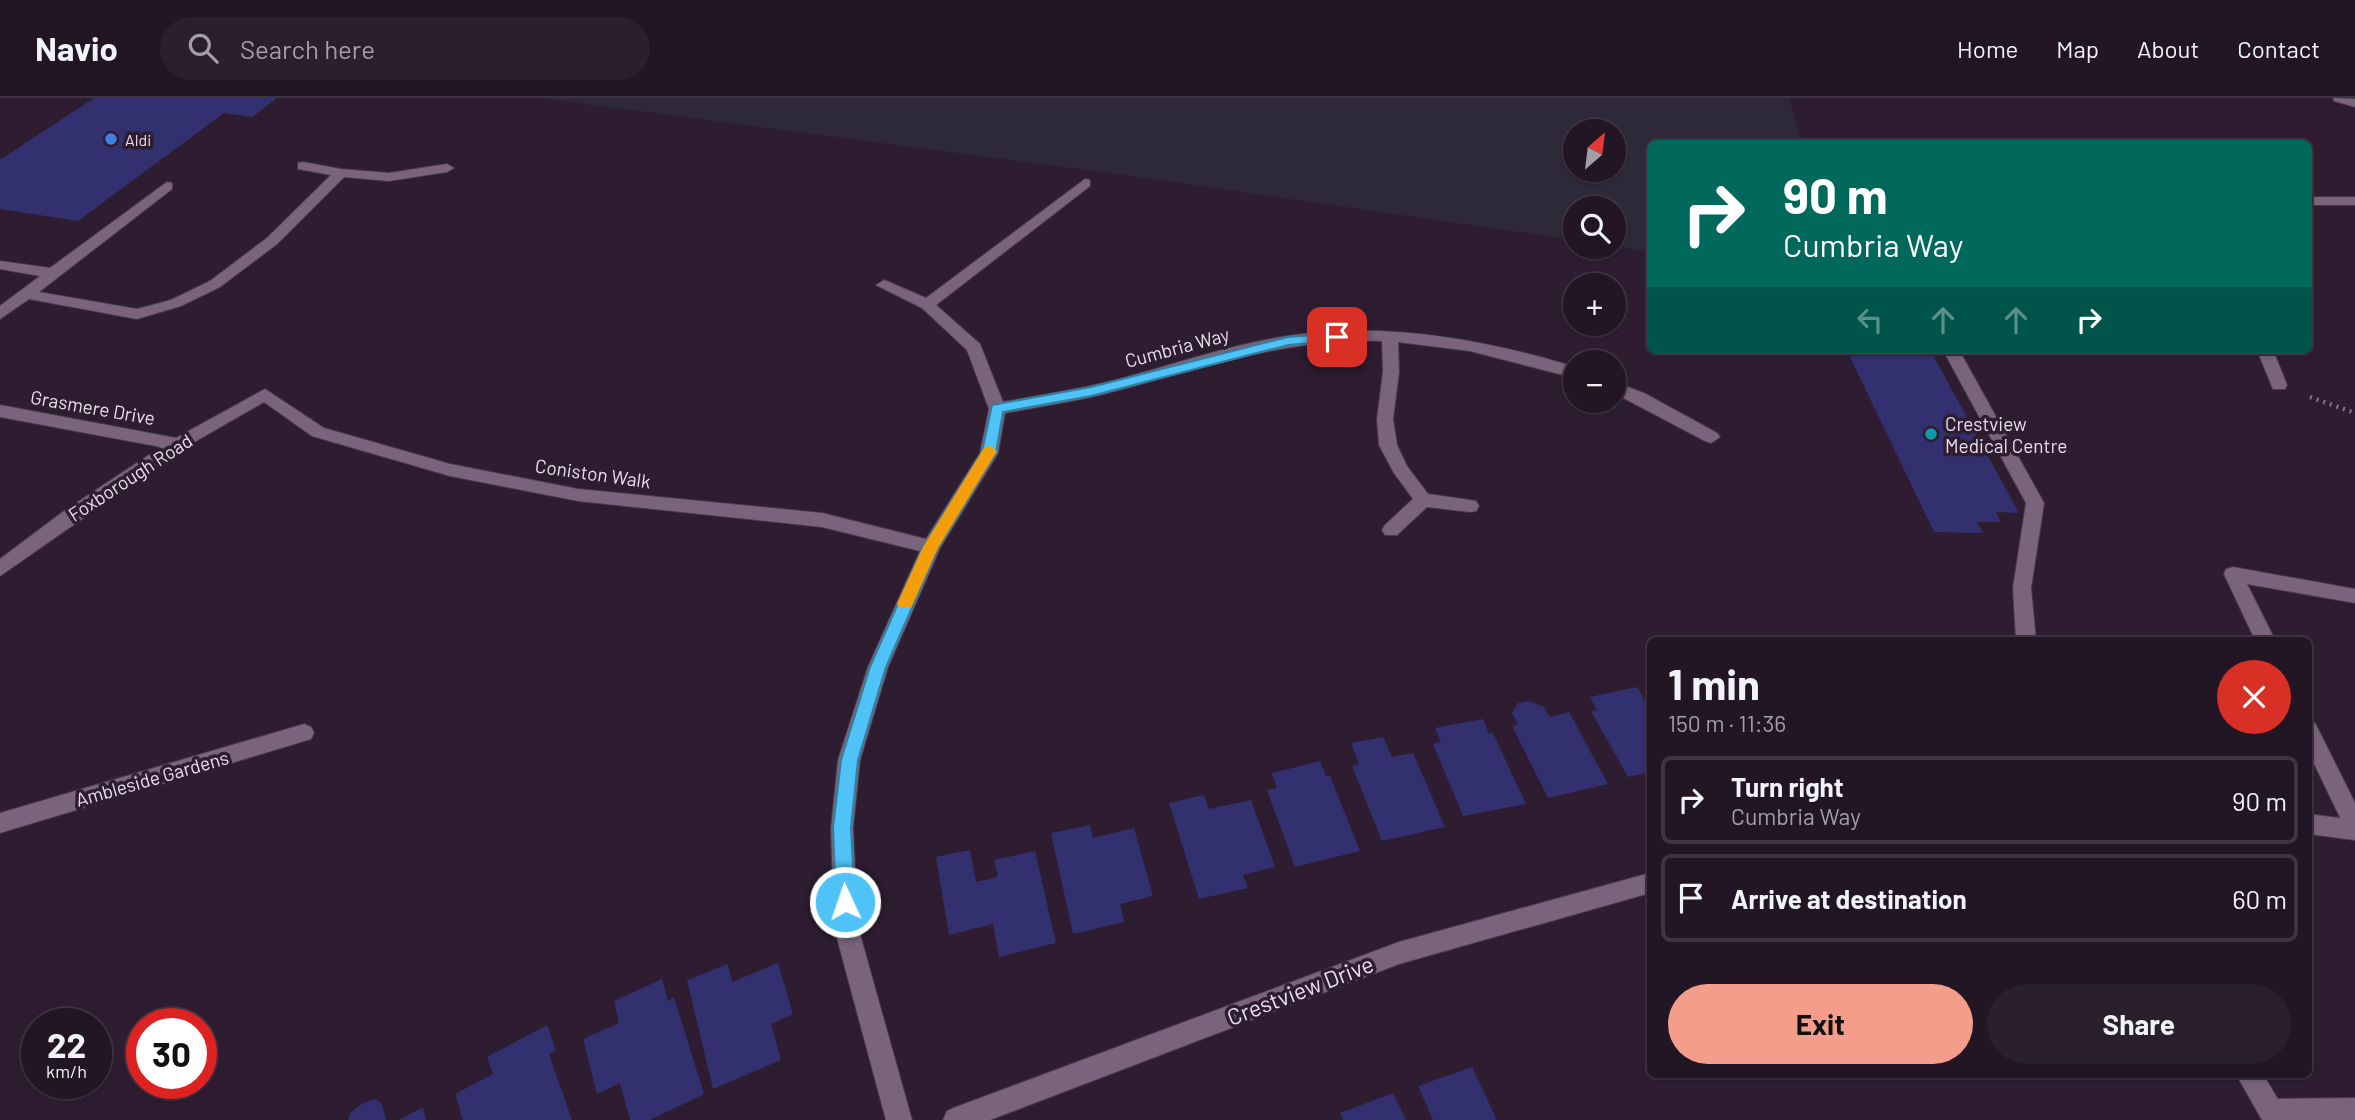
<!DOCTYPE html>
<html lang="en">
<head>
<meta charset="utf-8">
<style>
  :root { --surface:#221625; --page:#2a1f2d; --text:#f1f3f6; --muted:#a29fa7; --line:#3f3542; --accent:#f49d8b }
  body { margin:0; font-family:Barlow,sans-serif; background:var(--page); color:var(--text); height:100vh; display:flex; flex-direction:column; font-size:26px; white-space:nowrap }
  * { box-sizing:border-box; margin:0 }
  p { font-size:23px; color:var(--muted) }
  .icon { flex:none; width:38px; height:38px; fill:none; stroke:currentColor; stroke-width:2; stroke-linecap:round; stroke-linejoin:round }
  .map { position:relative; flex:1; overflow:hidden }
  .drawer { position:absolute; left:1647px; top:539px; width:665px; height:441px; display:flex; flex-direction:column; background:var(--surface); border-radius:10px; box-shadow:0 2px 5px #0004,0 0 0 2px var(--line) }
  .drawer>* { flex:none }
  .banner { position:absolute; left:1647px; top:42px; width:665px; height:214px; border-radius:10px; box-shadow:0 2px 5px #0004,0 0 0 2px var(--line); background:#00695c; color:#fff; overflow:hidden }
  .needle { width:46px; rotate:28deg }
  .fabs { position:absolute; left:1563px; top:21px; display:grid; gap:14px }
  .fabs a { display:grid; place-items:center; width:63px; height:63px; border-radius:50%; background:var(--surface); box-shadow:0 2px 5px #0004,0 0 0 2px var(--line); font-size:35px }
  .speed { position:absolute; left:21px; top:910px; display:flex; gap:14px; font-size:35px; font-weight:700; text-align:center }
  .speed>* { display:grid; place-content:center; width:91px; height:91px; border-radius:50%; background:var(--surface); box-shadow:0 2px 5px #0004,0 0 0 2px var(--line); line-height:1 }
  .speed small { font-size:18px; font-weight:400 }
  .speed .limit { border:10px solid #d22; background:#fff; color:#111 }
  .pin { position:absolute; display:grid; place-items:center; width:60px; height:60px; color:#fff; margin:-30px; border-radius:14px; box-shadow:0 4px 10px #0006 }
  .me { position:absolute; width:77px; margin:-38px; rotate:357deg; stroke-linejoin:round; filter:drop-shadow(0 0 5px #0008) }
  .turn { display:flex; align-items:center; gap:24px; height:147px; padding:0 21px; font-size:32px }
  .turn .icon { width:91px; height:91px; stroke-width:2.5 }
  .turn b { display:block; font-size:49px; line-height:60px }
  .lanes { display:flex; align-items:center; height:66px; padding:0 21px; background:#0003; justify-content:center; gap:35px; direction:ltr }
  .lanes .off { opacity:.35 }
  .round { display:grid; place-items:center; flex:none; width:74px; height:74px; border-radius:37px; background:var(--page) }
  .summary { display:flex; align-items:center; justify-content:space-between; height:119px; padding:0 21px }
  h1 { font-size:42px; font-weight:700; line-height:52px }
  .button { display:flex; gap:14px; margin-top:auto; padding:14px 21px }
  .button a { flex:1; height:80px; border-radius:42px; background:var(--accent); color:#111; font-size:28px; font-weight:700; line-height:80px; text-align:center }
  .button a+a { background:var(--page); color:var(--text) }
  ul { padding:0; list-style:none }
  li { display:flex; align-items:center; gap:21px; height:88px; margin:0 14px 10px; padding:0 7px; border:4px solid var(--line); border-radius:10px }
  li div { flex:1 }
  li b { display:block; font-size:26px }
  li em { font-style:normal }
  header { display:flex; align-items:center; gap:42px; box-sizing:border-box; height:98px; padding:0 35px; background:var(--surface); border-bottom:2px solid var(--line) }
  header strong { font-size:33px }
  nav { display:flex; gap:38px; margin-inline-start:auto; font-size:24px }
  .search { width:490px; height:63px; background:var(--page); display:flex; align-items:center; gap:18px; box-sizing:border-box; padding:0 24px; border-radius:38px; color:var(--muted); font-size:26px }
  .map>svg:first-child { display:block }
  .education { fill:#2d2939; fill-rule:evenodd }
  .building { fill:#32306e }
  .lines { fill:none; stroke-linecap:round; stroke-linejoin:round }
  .service-casing { stroke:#493a4b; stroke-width:2 }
  .minor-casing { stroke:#493a4b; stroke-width:2 }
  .path { stroke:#817283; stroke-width:4.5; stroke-dasharray:2 5; stroke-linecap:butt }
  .service { fill:#79647b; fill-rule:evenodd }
  .minor { fill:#79647b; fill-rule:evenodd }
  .route { fill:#4fc3f7; stroke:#337fa1; stroke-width:2 }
  .slow { fill:#f59e0b }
  .shop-dot { fill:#3f7fe0; stroke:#2e1d31; stroke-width:2.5 }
  .culture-dot { fill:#0f9aa8; stroke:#2e1d31; stroke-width:2.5 }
  .labels { text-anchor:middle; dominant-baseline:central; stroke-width:7; stroke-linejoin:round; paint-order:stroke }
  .far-poi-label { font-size:16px; fill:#e9ddeb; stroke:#2e1d31; text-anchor:start }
  .street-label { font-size:19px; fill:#e9ddeb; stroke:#2e1d31 }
  .poi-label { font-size:19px; fill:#e9ddeb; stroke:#2e1d31; text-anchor:start }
  .near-street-label { font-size:23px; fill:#e9ddeb; stroke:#2e1d31 }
</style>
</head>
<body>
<header>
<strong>Navio</strong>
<div class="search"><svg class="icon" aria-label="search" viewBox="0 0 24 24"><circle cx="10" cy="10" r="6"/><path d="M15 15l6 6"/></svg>Search here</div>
<nav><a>Home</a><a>Map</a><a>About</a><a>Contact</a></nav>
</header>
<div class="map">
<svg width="2355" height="1022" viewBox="0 0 2355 1022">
  <rect width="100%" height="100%" fill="#2e1d31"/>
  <path class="education" d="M541,0H1789L1802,45L1650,46V153L1614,148V110H1575V142L1139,79ZM1575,33H1614V72H1575Z"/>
  <path class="building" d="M94,0H277L252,19L224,15L78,123L0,111V62Z
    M1848,255L1933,257L2019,415L1996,414L2001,424H1977L1983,435L1934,434Z
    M1637,589L1650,611V674L1628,679L1591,613L1597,612L1590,599Z
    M1529,603L1544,609L1550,619L1569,614L1608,686L1548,700L1512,628L1518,626L1512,615L1518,605Z
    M1483,621L1489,636L1493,635L1526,706L1463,718L1433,646L1441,644L1435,630Z
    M1383,639L1392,659L1413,655L1445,729L1382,743L1352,668L1359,666L1351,645Z
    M1320,663L1326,678H1330L1360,753L1295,769L1267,692L1277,690L1272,675Z
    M1204,697L1209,711L1251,702L1275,769L1243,777L1248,790L1199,801L1169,705Z
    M1090,727L1093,740L1134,730L1153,798L1120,806L1124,824L1073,836L1051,735Z
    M970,752L976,784L998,779L994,762L1035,753L1056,845L999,859L993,826L949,837L936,759Z
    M778,865L793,916L771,926L781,962L713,991L687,882L728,866L732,884Z
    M662,881L668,903L674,899L704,996L650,1022H630L620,985L597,996L583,941L619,925L614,903Z
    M547,927L556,952L549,956L572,1022H463L455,996L493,976L487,959Z
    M1472,969L1497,1022H1433L1418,988Z
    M1393,995L1406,1022H1343L1340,1015Z
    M375,1001L382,1006L386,1022H348L350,1015L363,1005Z
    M423,1009L426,1022H398Z"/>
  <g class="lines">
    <g class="service-casing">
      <path id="service" d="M303,64L341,71L389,75L447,66L454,70L447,74L389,83L344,79L277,146L220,189L181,208L137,221L29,201L0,221V208L40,178L0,171V163L50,170L167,84L172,85V91L39,194L137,211L171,202L210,183L267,140L331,77L298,71V65Z
        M1943,252H1959L2044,405L2031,490L2036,542H2016L2013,490L2026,405Z
        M2233,469L2355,491V505L2247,486L2275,542H2255L2224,476L2226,471Z
        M2308,623L2315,625L2355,705V737L2347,734L2308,653Z
        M2355,1000V1022H2263L2259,1014L2263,1005L2272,1001Z"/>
    </g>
    <g class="minor-casing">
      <path id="minor" d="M2333,0L2355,1V9L2334,3Z
        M1085,81L1090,82V88L936,207L980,246L1003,304C1039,298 1076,292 1112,283C1170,268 1228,247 1287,238C1383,223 1483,241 1575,269V280L1470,253L1398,244L1399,274L1393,321L1397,347L1407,368L1428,396L1470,402L1476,403L1479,408L1476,413L1470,414L1427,409L1397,437H1385L1382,432L1385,427L1413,401L1394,375L1379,347L1377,321L1383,274L1382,243C1286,240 1206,269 1115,293C1079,303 1042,308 1005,315L998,355L940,450L888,569L860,662L853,730L858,829L912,1022H886L834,829L831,730L838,662L868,569L920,453L822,429L578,403L450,378L312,338L264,304L184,350L0,478V461L64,413L161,349L0,319V307L176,340L265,291L324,330L450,366L578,391L822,415L926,441L980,355L989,311L967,252L922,210L876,187L884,182L889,184L926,200Z
        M2308,99H2355V107H2308Z
        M2257,252H2273L2287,287L2285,291H2273Z
        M1614,284L1644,295L1717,335L1720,339L1711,345L1705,343L1614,295Z
        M304,626L311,629L314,635L311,641L0,735V715Z
        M2308,716L2355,722V742L2308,736Z
        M1650,775V795L1399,866L990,1022H943L947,1013L956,1009L1399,844Z
        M2236,976H2263L2290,1022H2262Z"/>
    </g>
    <path class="path" d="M2310,299L2355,315"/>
    <use href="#service" class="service"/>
    <use href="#minor" class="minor"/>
  </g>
  <path class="route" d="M1337,235L1343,239L1341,242L1288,247L1091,298L1003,314L996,355L938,450L886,569L879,592L858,662L851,730L855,804L852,811L845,813L839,811L836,804L833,730L841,662L870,569L923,449L982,354L992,307L1091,289L1288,239Z"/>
  <path class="slow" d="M990,348L997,353L938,450L911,510H900L897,506L923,449L984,350Z"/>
  <circle class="shop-dot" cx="111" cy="41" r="7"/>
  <circle class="culture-dot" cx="1931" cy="336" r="7"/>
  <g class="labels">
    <g class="far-poi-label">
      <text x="125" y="41">Aldi</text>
    </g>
    <g class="street-label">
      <text transform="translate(1177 249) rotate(-15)">Cumbria Way</text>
      <text transform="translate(93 309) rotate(10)">Grasmere Drive</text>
      <text transform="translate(593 375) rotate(8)">Coniston Walk</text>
      <text transform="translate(130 379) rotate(-33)">Foxborough Road</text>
      <text transform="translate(152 680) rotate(-16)">Ambleside Gardens</text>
    </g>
    <g class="poi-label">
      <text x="1945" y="325">Crestview<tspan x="1945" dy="22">Medical Centre</tspan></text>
    </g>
    <g class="near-street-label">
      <text transform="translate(1300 892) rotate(-21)">Crestview Drive</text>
    </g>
  </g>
</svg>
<div class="fabs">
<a><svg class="needle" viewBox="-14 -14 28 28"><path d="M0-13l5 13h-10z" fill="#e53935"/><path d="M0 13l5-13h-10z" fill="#a29fa7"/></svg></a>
<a><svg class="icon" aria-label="search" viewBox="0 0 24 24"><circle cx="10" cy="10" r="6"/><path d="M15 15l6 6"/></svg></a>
<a>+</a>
<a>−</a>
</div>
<div class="speed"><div>22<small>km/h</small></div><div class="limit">30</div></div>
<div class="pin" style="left:1337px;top:239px;background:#d93025"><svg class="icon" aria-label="arrive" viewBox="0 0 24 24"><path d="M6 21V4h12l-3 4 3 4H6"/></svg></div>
<svg class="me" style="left:845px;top:804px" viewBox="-20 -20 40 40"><circle r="17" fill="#4fc3f7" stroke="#fff" stroke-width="3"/><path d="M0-11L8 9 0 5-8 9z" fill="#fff"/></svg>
<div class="banner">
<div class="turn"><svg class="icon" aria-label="right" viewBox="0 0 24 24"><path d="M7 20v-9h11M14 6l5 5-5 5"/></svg><div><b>90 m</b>Cumbria Way</div></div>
<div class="lanes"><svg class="icon off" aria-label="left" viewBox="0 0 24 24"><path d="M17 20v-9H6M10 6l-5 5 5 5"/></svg><svg class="icon off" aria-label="ahead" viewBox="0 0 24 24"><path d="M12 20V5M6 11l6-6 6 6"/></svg><svg class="icon off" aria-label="ahead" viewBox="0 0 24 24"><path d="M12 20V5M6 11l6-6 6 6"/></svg><svg class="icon" aria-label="right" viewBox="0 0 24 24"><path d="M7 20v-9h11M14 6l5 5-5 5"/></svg></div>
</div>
<section class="drawer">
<div class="summary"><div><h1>1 min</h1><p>150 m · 11:36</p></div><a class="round" style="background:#d93025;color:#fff"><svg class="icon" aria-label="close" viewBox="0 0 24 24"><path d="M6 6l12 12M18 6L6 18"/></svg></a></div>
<ul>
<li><svg class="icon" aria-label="right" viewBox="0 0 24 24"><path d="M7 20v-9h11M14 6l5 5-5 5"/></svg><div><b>Turn right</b><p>Cumbria Way</p></div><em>90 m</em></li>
<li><svg class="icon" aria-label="arrive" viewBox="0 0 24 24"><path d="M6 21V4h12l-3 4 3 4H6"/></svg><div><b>Arrive at destination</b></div><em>60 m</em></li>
</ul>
<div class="button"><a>Exit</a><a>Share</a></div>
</section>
</div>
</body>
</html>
